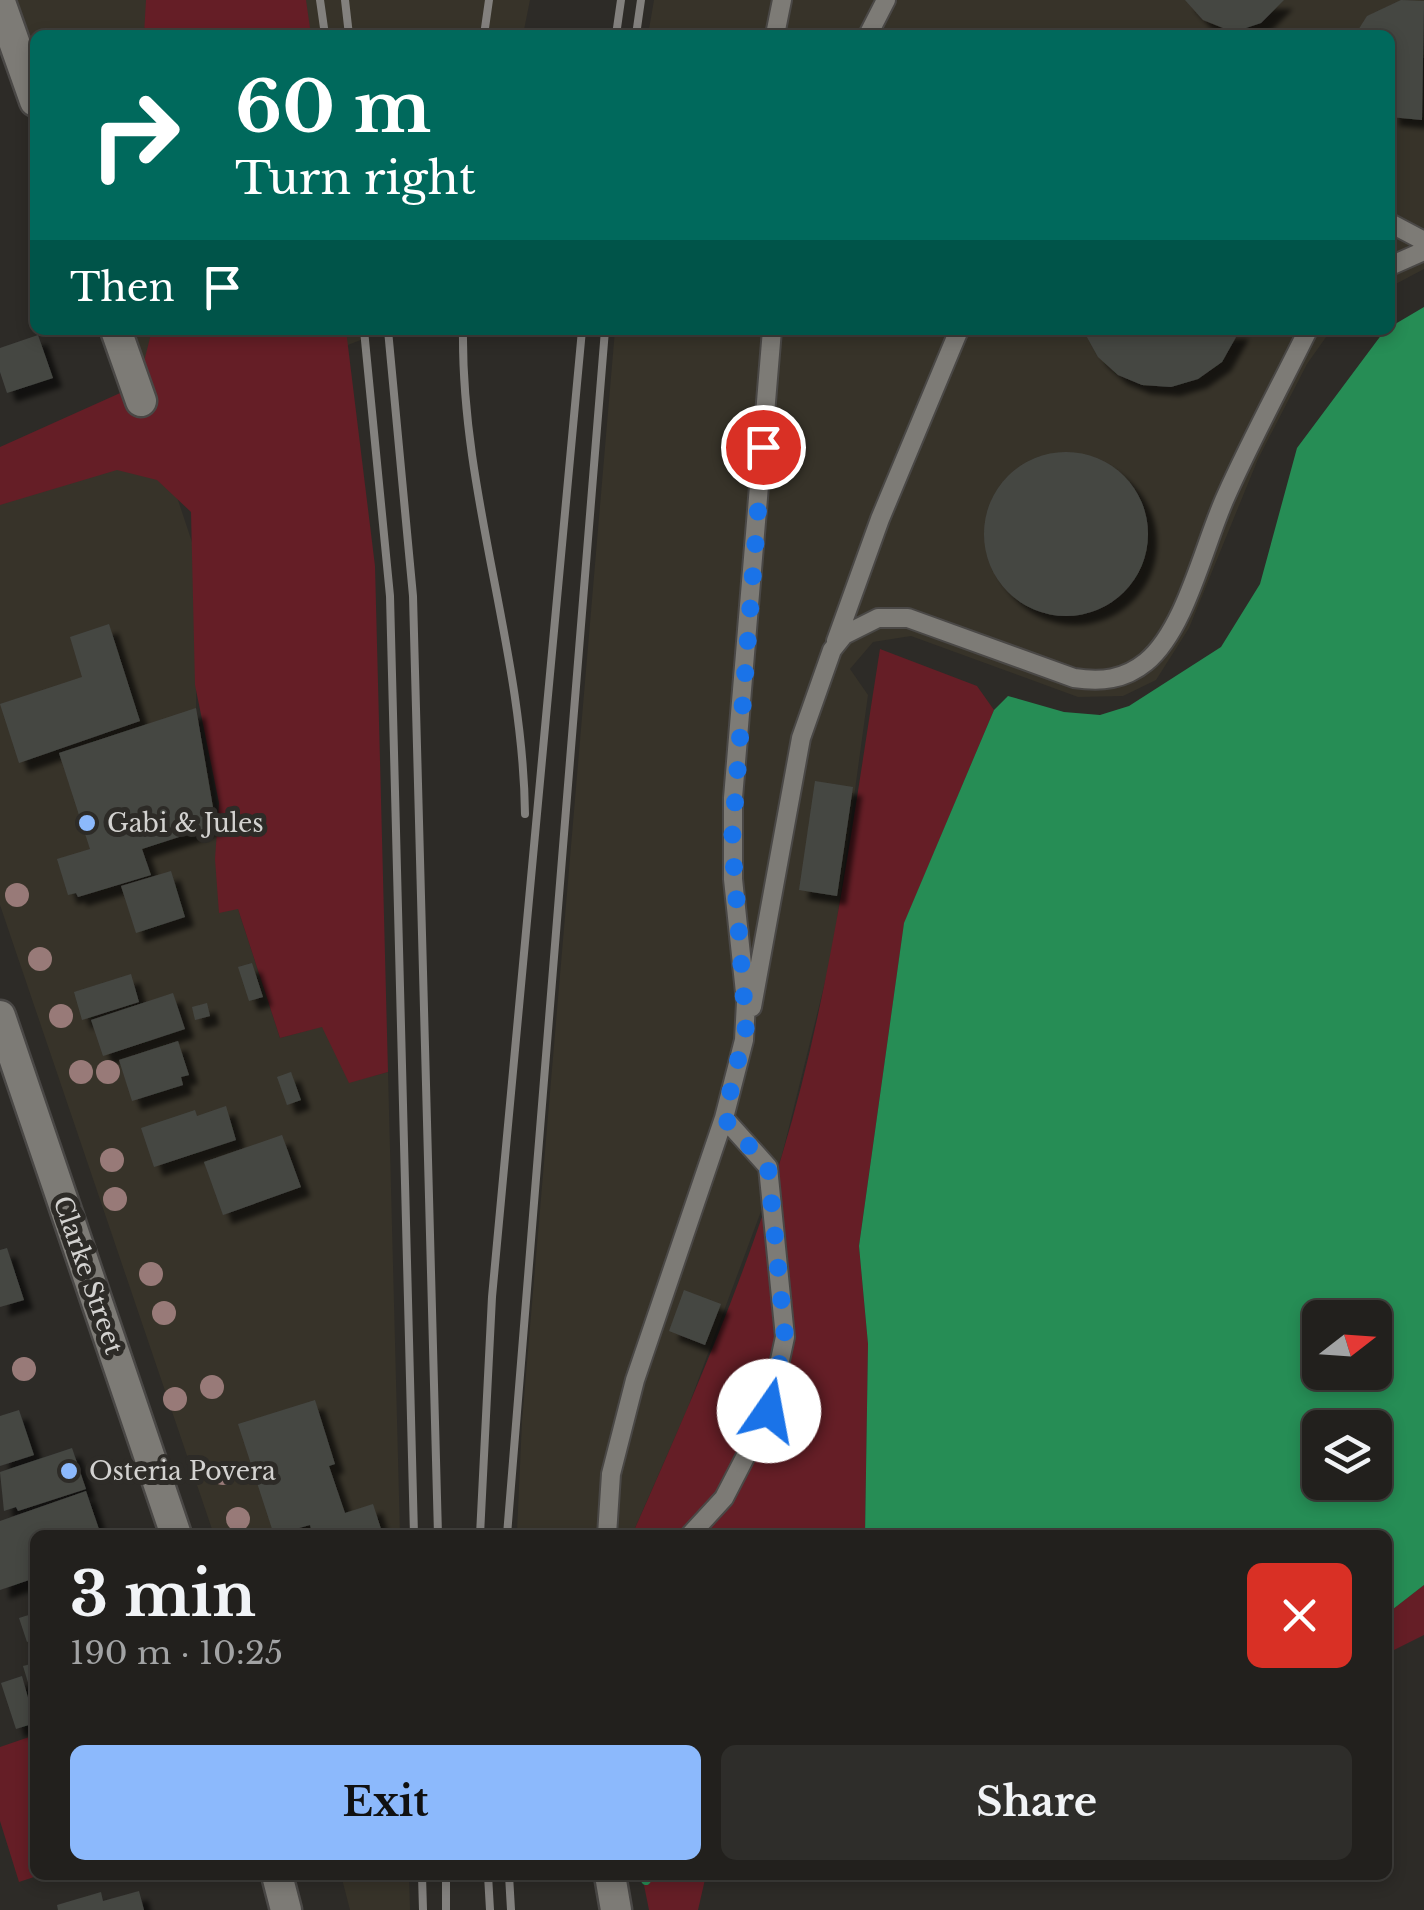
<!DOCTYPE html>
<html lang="en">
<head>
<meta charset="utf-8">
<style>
  :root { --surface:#22201d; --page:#2e2d2a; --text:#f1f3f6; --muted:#a2a3a4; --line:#3f3e3b; --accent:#8cb9fc }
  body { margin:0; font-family:"Libre Baskerville",serif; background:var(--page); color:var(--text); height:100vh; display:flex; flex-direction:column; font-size:38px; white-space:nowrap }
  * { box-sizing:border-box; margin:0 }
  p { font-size:32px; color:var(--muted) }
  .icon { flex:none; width:55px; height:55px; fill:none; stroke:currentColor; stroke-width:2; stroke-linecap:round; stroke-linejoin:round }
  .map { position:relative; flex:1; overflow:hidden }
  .drawer { position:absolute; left:30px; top:1530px; width:1362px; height:350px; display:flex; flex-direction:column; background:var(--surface); border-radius:15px; box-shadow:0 5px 15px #0003,0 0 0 2px var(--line) }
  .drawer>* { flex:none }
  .banner { position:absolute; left:30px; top:30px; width:1365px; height:305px; border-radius:15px; box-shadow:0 5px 15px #0003,0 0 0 2px var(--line); background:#00695c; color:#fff; overflow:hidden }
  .needle { width:65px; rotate:73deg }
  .fabs { position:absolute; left:1302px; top:1300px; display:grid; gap:20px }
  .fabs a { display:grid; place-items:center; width:90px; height:90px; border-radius:15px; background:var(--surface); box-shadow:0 5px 15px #0003,0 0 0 2px var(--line); font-size:50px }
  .pin { position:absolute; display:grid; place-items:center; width:85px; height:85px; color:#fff; margin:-42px; border:5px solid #fff; border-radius:50%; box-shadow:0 2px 10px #0007 }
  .me { position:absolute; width:110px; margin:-55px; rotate:12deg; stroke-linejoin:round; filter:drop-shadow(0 0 8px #0008) }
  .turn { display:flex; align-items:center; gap:35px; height:210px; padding:0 40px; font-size:45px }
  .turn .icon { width:130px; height:130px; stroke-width:2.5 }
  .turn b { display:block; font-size:70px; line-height:85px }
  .then { display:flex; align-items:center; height:95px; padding:0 40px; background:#0003; gap:20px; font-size:38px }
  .round { display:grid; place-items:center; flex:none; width:105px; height:105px; border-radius:15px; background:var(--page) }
  .headline { display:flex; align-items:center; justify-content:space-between; height:170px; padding:0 40px }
  h1 { font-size:60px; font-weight:700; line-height:75px }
  .primary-button { display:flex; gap:20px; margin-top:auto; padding:20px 40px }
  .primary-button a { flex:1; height:115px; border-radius:15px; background:var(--accent); color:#111; font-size:40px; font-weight:700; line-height:115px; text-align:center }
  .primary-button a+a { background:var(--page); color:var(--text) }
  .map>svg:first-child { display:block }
  .built { fill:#373329 }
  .green { fill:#651e26 }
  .water { fill:#268d55; fill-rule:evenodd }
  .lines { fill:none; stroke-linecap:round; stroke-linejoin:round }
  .stream { stroke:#268d55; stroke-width:10 }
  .building { fill:#454743; filter:url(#shadow) }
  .service-casing { stroke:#4a4846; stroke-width:22 }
  .minor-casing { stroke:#4a4846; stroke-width:35 }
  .secondary-casing { stroke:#4a4846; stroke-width:35 }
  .service { stroke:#7d7b76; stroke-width:18 }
  .minor { stroke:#7d7b76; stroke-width:30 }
  .secondary { stroke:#7d7b76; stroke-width:30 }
  .rail { stroke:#83817e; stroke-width:8 }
  .tree { fill:#987a78 }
  .route { stroke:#1a73e8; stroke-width:18; stroke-dasharray:0 32.4 }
  .poi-dot { fill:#8cb9fc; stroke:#2d2b27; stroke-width:4 }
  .labels { text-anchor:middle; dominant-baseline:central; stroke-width:10; stroke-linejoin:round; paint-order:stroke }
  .poi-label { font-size:25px; fill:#d3d2d0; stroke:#2d2b27; text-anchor:start }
  .street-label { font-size:25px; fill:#d3d2d0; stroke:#2d2b27 }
</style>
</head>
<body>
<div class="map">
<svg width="1424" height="1910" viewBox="0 0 1424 1910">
  <defs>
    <filter id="shadow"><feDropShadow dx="9" dy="9" stdDeviation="2.5" flood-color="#0009"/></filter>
  </defs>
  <rect width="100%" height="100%" fill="#2d2b27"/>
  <path class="built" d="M5,0H530L523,35H35V87Z
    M654,0H1424V269L1390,287V35H648Z
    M120,330H386L203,402L162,452L196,554V708L215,809L238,909L280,1038L323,1026L349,1082L388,1072L400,1535H214L0,905V503L162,451Z
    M615,330H1331L1307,364L1258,459L1189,628L1156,680L1123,696L1078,697L911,636L873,642L850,669L868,695L833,950L782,1155L687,1410L632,1535L517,1532L522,1421Z
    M341,1875H409L410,1910H350Z"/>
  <path class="green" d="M146,0H306L311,35H144Z
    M152,330H346L375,566L388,1072L349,1083L322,1027L280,1038L238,909L219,913L215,859L219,803L195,685L191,512L157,480L117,470L0,505V447L138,385Z
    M880,649L977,686L994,710L904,924L859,1246L868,1344L865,1535H632C687,1411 743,1284 782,1155C832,990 853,818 880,649Z
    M1424,1585V1635L1388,1653V1613Z
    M35,1735V1875H40L19,1882L0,1821V1747Z
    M642,1875H706L698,1910H649Z"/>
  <path class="water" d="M1424,307V1585L1388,1613V1535H865L868,1344L859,1246L904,923L994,710L1008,696L1064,712L1100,715L1129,706L1221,647L1260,584L1297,448L1385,330ZM1320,1318H1375V1372H1320ZM1320,1428H1375V1482H1320Z"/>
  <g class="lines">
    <path class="stream" d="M646,1880L647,1875"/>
  </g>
  <path class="building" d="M1185,0H1284L1261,23L1243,29L1223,28L1203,20Z
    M1401,0L1424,1L1422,120L1390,117V35H1355L1367,16Z
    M1083,330H1240L1222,362L1198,379L1171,387L1142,385L1118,375L1098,357Z
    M38,335L53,378L7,393L0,372V348Z
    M984 534a82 82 0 1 1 164 0a82 82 0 1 1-164 0Z
    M109,624L140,721L19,763L0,704L82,677L70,637Z
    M196,708L216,825L142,849L151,875L78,897L76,893L68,895L57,859L90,849L59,753Z
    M815,781L853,787L837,896L799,890Z
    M171,871L185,917L136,933L121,886Z
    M252,963L263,997L249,1001L238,967Z
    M131,974L139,1002L82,1020L74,992Z
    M173,993L185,1029L103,1056L91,1020Z
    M207,1003L210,1016L195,1020L192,1007Z
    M178,1041L189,1075L181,1077L183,1085L132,1101L119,1060Z
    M291,1072L301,1100L287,1105L277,1077Z
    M226,1106L236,1140L154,1167L141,1128L195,1110L197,1116Z
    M282,1135L301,1187L223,1215L204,1162Z
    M7,1248L24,1300L0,1307V1250Z
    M684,1290L721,1304L705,1345L669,1331Z
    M315,1400L335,1464L329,1466L345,1513L373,1504L383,1535H294L311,1529L310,1525L274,1535L238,1424Z
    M19,1410L34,1455L0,1466V1416Z
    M72,1448L86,1489L18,1511L16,1507L4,1511L0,1472Z
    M86,1491L101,1535H35V1578L0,1590V1521Z
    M35,1613V1639L27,1642L19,1618Z
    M35,1663V1702H34L23,1666Z
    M22,1676L35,1723L16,1729L1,1683Z
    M139,1891L144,1910H58L57,1905L101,1892L103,1901Z"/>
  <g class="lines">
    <g class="service-casing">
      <path id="service" d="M775,35L782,0
        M868,35L886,0
        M1390,223L1424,241
        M1390,266L1424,251
        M836,641L880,519L959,330
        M752,1007L801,738L832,650L844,635L878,618H908L1074,678C1101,682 1124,680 1146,662C1186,629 1204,544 1226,496C1251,440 1281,385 1308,330
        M607,1535L611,1474L635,1380L724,1118L744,1040L746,1002L733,879V798L772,330
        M690,1535L724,1498L769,1411L785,1337L768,1167L724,1118"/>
    </g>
    <g class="minor-casing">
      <path id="minor" d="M0,2L35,101
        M116,330L141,401
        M610,1875L616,1910"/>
    </g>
    <g class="secondary-casing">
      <path id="secondary" d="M0,1016L176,1535
        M277,1875L286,1910"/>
    </g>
    <use href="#service" class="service"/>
    <use href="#minor" class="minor"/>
    <use href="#secondary" class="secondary"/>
    <path class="rail" d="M320,0L325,35
      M345,0L349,35
      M484,35L489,0
      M616,35L621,0
      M636,35L641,0
      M364,330L390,596L414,1535
      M388,330L413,596L438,1535
      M463,330C461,494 523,650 525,814
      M480,1535L492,1297L582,330
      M507,1535L605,330
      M422,1875L423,1910
      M446,1875V1910
      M488,1875L490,1910
      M509,1875L511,1910"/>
  </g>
  <g class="tree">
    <circle cx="17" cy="895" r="12"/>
    <circle cx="40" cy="959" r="12"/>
    <circle cx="61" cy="1016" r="12"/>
    <circle cx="81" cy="1072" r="12"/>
    <circle cx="108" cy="1072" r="12"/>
    <circle cx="112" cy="1160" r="12"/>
    <circle cx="115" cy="1199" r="12"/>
    <circle cx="151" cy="1274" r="12"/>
    <circle cx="164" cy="1313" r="12"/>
    <circle cx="24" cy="1369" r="12"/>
    <circle cx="212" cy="1387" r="12"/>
    <circle cx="175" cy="1399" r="12"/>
    <circle cx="223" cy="1473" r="12"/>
    <circle cx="238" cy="1519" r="12"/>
  </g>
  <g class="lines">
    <path class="route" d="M763,447L732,840L746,1027L724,1118L768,1167L785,1337L769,1411"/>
  </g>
  <g class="poi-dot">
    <circle cx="87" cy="823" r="10"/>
    <circle cx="69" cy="1471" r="10"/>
  </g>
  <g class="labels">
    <g class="poi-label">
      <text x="107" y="823">Gabi &amp; Jules</text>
      <text x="89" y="1471">Osteria Povera</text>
    </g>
    <g class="street-label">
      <text transform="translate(88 1275) rotate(71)">Clarke Street</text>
    </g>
  </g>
</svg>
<div class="fabs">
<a><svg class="needle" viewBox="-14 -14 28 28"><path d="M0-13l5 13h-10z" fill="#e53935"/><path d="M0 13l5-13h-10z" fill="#a2a3a4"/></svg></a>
<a><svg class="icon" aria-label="layers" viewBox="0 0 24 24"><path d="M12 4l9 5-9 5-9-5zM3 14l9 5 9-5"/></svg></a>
</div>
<div class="pin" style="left:763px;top:447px;background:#d93025"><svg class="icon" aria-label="arrive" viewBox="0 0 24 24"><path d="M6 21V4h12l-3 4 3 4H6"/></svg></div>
<svg class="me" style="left:769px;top:1411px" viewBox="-20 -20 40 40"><circle r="19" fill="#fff"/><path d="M0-13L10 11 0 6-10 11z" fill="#1a73e8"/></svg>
<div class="banner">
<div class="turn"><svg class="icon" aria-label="right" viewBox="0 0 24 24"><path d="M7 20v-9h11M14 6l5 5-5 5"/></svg><div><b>60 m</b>Turn right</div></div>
<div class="then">Then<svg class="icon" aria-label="arrive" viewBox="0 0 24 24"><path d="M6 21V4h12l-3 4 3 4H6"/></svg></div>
</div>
<section class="drawer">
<div class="headline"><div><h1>3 min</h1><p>190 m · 10:25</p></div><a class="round" style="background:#d93025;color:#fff"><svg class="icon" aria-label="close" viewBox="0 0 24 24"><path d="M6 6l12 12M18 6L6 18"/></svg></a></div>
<div class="primary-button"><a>Exit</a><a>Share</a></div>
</section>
</div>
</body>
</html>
